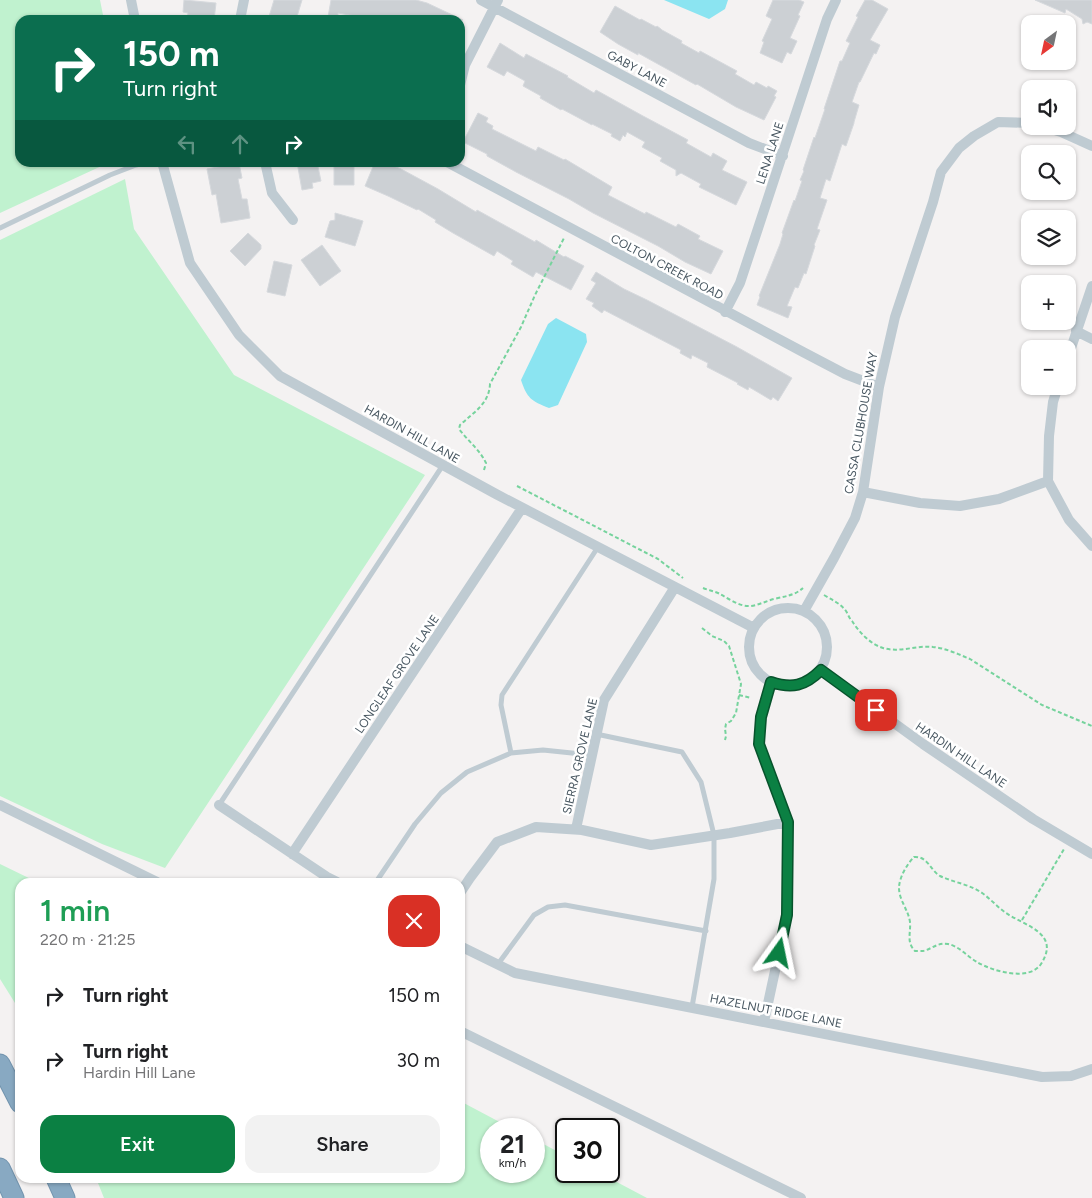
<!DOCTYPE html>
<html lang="en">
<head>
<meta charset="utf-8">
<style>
  :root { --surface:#fff; --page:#f2f2f2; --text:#202124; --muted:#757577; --accent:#0b8043 }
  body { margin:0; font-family:Figtree,sans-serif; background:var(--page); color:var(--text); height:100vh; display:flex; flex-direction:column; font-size:19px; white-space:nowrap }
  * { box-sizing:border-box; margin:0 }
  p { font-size:16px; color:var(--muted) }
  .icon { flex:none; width:28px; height:28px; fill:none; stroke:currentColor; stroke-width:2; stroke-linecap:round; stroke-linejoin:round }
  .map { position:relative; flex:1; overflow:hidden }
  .details { position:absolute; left:15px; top:878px; width:450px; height:305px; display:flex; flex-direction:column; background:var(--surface); border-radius:15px; box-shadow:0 1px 4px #0004 }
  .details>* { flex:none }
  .hud { position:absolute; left:15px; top:15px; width:450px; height:152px; border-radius:15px; box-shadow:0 1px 4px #0004; background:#0b6e4f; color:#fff; overflow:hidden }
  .needle { width:32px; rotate:213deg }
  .buttons { position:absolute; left:1021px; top:15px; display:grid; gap:10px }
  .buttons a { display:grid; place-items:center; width:55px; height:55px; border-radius:10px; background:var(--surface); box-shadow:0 1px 4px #0004; font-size:25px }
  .speed { position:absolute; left:480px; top:1118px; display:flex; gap:10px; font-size:25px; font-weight:700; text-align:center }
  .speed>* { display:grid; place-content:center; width:65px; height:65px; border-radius:50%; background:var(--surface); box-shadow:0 1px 4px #0004; line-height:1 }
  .speed small { font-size:12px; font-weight:400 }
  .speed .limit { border:2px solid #111; border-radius:8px; background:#fff; color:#111 }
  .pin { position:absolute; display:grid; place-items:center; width:42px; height:42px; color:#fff; margin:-21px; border-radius:10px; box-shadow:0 2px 8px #0006 }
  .me { position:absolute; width:55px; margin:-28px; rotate:12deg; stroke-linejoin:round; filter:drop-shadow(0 0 4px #0008) }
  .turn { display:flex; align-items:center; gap:18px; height:105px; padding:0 25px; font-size:22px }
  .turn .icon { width:65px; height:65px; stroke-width:2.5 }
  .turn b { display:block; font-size:35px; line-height:42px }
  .lanes { display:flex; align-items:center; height:48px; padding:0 25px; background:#0003; justify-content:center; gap:25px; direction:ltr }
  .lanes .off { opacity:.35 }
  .round { display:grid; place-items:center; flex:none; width:52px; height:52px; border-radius:15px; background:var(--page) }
  .head { display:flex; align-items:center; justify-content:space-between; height:85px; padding:0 25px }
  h1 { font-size:30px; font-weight:600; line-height:38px; color:#1e9e55 }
  .action { display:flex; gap:10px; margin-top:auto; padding:10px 25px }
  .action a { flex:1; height:58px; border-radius:15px; background:var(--accent); color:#fff; font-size:20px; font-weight:600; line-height:58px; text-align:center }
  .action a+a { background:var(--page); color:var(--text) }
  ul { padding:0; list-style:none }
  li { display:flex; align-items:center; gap:15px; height:65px; padding:0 25px }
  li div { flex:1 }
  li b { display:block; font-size:19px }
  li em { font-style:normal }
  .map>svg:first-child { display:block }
  .green { fill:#c0f2cf }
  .water { fill:#8be4f1 }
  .building { fill:#ccd0d4; stroke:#d6d9dd }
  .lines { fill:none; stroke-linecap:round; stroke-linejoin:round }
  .motorway-casing { stroke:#7394ae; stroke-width:21 }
  .path { stroke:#76d39d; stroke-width:2; stroke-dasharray:4 2.5; stroke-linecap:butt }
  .service { stroke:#bfcbd2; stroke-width:5 }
  .minor { stroke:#bfcbd2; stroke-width:10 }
  .motorway { stroke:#88a9c2; stroke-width:19 }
  .route-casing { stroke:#07532c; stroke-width:12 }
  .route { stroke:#0b8043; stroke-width:9 }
  .labels { text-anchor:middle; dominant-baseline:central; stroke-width:5; stroke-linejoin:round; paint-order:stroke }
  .street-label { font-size:12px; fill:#485761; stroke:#fff }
</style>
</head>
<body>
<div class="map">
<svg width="1092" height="1198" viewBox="0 0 1092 1198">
  <rect width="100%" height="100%" fill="#f4f2f2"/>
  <path class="green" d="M0,0H100L104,20H20V162L108,163L0,213Z
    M125,179L134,229L234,375L425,475L165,868L102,844L0,796V240Z
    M0,864L37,882H20V1011L0,979Z
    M460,1101L513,1129H491V1171H534V1139L566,1156V1171H596L647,1198H104L96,1178H460Z"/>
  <path class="water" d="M664,0H728L725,9L709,19Z
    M556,318L586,334L587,342L558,405L549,408C531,401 527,398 521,380L548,324Z"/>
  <path class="building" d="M184,0L216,3L214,20H187L188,13L183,12Z
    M274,0H302L296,20H268Z
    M331,0H416L427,3L463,20H360L361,17L338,13V18L328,17Z
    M773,0H799L804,2L798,15L800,16L790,38L797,41L791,54L787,52L782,63L760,53L764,42L762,41L772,19L766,16Z
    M865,0H872L888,9L870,40L880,45L876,54L874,53L860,82H859L852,102L859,105L854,122V123L846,146L842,144L830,181L826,179L820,198L827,200L817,229L820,230L814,245L815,246L806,274L804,273L798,288L795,287L787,306L792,307L788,318L757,305L760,297L759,296L780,244L783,234L782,233L794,200L795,201L802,181L800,180L804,171L803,170L814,137L815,138L825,109H824L840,61H842L850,43L846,41L858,17L856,16Z
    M1035,0H1092V24L1087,22L1083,24L1082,19L1066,9L1065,13Z
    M615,6L640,20L641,19L656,27L657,26L661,29L662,30L682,41L681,43L699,53L700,51L737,71L735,74L754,85L756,82L767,88L768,86L777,91L774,96L776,97L764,120L736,107L697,84L696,85L638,53V55L618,44L600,32Z
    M500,43L524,58L526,54L568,76L567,77L594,93L596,90L643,116L675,133L688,140L686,143L711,157L713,153L727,161L722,170L747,182L736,205L699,187L701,184L681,173L676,176V170L660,161L662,158L642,147L645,142L627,132L625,137L623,135L620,141L611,136L612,134L592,124V125L562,109L561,110L540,98L541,96L523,86L525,81L507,71L504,76L487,67Z
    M478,113L488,118L486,122L493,126L492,129L536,151L538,147L564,160L565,159L612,187L608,195L645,214L646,212L676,227L678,224L700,236L698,239L723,251L711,274L685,262L658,246L593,213L569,199L516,172L487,156V154L463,142Z
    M297,162H317L321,181L312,183L313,188L302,190Z
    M334,162H354V185H334Z
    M375,162H384L401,169L438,189L476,212L477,210L535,242L536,240L564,257L565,256L584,266L571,290L536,272L533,277L511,264L513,261L497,251L494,256L453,233L435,222L436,220L418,209L417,210L388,196L365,186Z
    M239,163L242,178L238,179L242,199H247L250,218L221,223L216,194L212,195L207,169Z
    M335,213L363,221L355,246L325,237L330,221L335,220Z
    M248,233L261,245V249L245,266L230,251Z
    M322,245L341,271L320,286L301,260Z
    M274,261L292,265L285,296L267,292Z
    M596,272L624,289L647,300L737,347L792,378L778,401L773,397L771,400L749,387L748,390L737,384L738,383L707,367L708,363L692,355L691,359L680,353L681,350L604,310L602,313L592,306L594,303L586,299L596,283L591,280Z"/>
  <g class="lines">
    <g class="motorway-casing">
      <path id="motorway" d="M0,1064L20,1103
        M0,1168L14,1198
        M56,1178L65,1198"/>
    </g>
    <path class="path" d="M484,470L486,463C480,450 468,441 459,429L460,425C474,412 489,404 490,384L521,327L535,295L564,238
      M517,486L658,559L683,578
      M703,588C708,590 713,591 718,593C728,598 739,607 751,606C759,605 766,601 774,599C785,596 794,596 803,588
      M824,595C832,600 840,603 846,611C848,614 849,618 852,621C859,632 870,644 883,648C900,653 916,645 933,647C945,648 958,654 970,659L1042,705L1092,726
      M702,628L712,636L724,641L729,646L741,684L736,713L731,721L726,724L725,729L726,736L725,740
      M739,695L751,698
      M914,857C928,856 930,870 940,876C953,882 967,884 979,891C989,897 997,907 1006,913C1025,926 1061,933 1041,964C1029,982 992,971 977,962C968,957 959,946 948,944C938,942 932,949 923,951C922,951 916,951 915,951C906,942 911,933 910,922C909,915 906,910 903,903C901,899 899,893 899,888C899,878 907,864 914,857Z
      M1022,920L1064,849"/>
    <path class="service" d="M0,228L110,175L136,165L148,162
      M596,734L682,752L701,782L714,835V879L692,1007
      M511,753L501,705L502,695L598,547
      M219,805L443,465
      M376,882L415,824L441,793L467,772L511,753L543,750L591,755
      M498,964L534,915L548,907L565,905L706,931"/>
    <path class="minor" d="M131,0L135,20
      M481,0L749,143L783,156
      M240,20L244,0
      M460,85L465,65L498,0
      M1042,126L1061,132L1092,146
      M162,162L190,263L239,335L280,376L496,494L754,628
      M265,162L272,193L293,220
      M447,162L803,352L845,374L879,387
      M725,312L740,283L827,19L836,0
      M1076,331L1092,339
      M1068,357L1092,286
      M1058,386L1053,402L1049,436L1048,481L1069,520L1092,546
      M863,492L920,503L960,506L999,499L1048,481
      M749 647a39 39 0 1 1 78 0a39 39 0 1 1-78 0Z
      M804,611L834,558L855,518L863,492L879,387L895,317L933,202L941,172L959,148L974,136L998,122L1030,123
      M821,670L923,744L1033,819L1092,854
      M0,805L157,882
      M219,805L327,877L337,882
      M576,829L604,700L675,587
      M292,854L522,508
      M460,893L470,878L497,842L536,827L582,830L651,845L730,833L788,822
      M460,946L515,973L1042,1077L1071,1076L1092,1069
      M764,1022L787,915L788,822L759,744L761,717L771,682
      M460,1031L801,1198"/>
    <use href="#motorway" class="motorway"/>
  </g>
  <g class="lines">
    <g class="route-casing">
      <path id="route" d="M779,953L787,915L788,822L759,744L761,717L771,682C792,689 805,686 821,670L876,710"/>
    </g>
    <use href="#route" class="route"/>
  </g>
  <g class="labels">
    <g class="street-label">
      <text transform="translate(637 69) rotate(28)">GABY LANE</text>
      <text transform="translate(770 153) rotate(-72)">LENA LANE</text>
      <text transform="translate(667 267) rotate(28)">COLTON CREEK ROAD</text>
      <text transform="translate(861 423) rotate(-80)">CASSA CLUBHOUSE WAY</text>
      <text transform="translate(412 434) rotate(29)">HARDIN HILL LANE</text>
      <text transform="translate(397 674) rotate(-56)">LONGLEAF GROVE LANE</text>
      <text transform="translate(961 755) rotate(34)">HARDIN HILL LANE</text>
      <text transform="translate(580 756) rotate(-77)">SIERRA GROVE LANE</text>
      <text transform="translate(776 1011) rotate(11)">HAZELNUT RIDGE LANE</text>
    </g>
  </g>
</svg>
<div class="buttons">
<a><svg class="needle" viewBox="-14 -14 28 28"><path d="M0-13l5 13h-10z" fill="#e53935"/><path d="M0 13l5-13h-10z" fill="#757577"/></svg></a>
<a><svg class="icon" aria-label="sound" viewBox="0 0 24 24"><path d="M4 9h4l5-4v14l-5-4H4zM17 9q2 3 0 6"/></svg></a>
<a><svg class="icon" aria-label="search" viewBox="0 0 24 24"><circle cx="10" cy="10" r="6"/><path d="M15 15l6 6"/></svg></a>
<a><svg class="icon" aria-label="layers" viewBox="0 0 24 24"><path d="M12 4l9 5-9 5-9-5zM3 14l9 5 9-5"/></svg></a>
<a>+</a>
<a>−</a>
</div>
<div class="speed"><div>21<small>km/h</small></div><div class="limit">30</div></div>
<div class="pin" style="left:876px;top:710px;background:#d93025"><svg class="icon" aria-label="arrive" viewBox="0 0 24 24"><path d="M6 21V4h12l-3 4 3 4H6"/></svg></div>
<svg class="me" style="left:779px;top:953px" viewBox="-20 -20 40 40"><path d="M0-17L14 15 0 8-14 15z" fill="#0b8043" stroke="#fff" stroke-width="4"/></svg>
<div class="hud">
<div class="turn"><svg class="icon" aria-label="right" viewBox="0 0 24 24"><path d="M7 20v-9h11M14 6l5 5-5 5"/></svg><div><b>150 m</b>Turn right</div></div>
<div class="lanes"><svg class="icon off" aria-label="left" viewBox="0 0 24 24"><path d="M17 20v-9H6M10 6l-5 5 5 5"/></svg><svg class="icon off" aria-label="ahead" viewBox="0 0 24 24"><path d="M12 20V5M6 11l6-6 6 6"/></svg><svg class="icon" aria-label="right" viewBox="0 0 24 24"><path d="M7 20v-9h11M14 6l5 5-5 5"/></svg></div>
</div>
<section class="details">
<div class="head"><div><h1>1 min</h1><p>220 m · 21:25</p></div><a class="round" style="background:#d93025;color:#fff"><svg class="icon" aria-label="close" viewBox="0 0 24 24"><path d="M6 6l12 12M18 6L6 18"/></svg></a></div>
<ul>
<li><svg class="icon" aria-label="right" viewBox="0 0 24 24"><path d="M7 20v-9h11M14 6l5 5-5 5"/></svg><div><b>Turn right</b></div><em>150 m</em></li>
<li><svg class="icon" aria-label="right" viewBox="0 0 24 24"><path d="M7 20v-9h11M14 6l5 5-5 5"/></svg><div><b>Turn right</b><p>Hardin Hill Lane</p></div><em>30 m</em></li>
</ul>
<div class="action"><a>Exit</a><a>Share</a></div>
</section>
</div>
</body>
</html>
